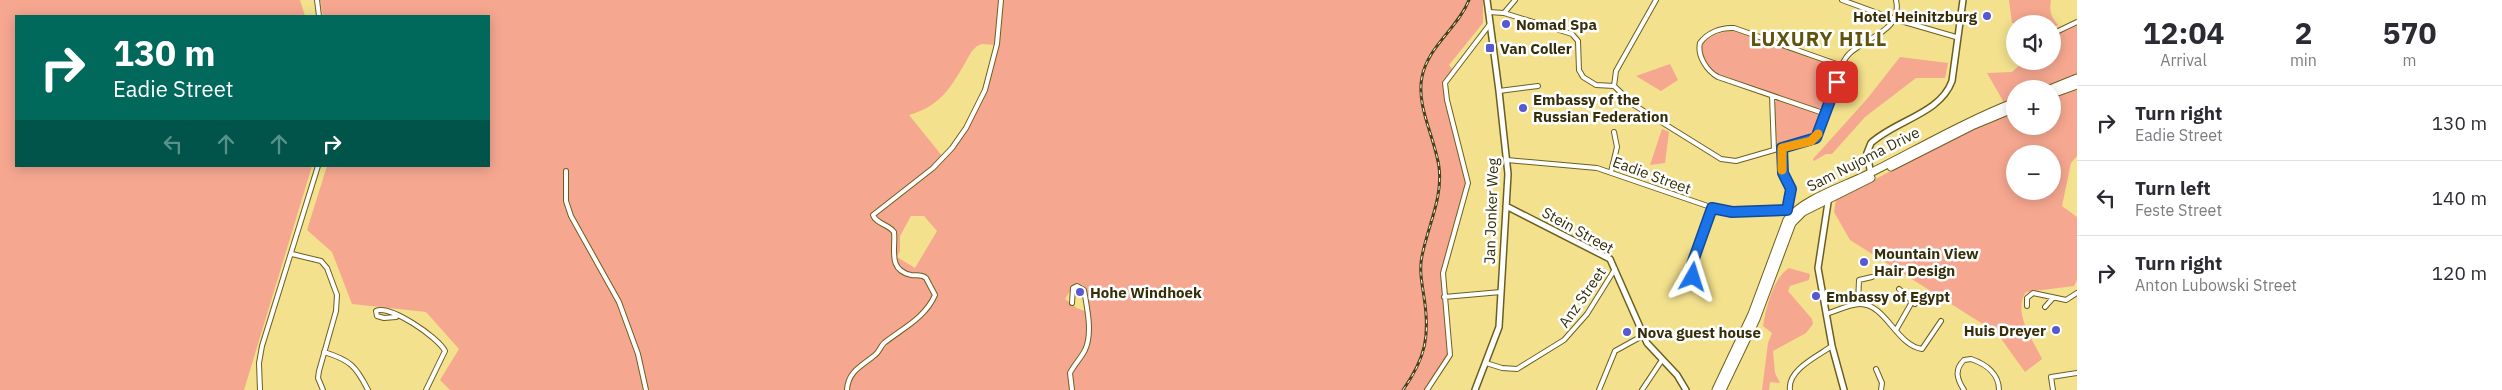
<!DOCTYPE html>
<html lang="en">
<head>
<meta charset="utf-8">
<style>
  :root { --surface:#fff; --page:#f2f2f3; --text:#2b2b33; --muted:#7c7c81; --line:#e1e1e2 }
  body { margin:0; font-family:"IBM Plex Sans",sans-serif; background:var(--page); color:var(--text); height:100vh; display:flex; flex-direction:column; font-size:19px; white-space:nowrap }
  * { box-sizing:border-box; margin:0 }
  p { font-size:16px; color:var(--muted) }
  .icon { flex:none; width:28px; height:28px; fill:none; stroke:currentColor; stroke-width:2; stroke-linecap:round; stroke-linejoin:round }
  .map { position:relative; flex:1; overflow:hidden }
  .side { display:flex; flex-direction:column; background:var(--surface); width:425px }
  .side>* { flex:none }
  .top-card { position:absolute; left:15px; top:15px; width:475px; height:152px; border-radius:0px; box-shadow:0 2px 12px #0003; background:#00695c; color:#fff; overflow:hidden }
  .buttons { position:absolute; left:2006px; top:15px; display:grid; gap:10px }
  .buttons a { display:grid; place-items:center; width:55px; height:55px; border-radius:50%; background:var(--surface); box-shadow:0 2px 12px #0003; font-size:25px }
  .pin { position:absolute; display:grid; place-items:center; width:42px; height:42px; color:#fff; margin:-21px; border-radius:10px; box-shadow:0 2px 8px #0006 }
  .me { position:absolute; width:55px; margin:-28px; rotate:6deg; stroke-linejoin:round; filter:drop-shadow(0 0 4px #0008) }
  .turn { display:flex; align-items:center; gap:18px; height:105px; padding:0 15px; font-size:22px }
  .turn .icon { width:65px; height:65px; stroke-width:2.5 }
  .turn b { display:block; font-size:35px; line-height:42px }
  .lanes { display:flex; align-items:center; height:48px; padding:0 15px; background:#0003; justify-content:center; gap:25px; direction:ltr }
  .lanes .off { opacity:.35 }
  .eta { display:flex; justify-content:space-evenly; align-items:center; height:85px; text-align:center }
  .eta b { font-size:30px; font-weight:700; line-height:35px }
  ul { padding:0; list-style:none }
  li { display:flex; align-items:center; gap:15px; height:75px; padding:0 15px; border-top:1px solid var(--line) }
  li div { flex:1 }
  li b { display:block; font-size:19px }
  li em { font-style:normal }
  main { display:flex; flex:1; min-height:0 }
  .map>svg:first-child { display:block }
  .green { fill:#f6a790; fill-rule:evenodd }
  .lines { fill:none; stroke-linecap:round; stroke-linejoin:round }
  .street-casing { stroke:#6c5f1e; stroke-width:6 }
  .secondary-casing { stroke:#6c5f1e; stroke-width:8 }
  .highway-casing { stroke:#6c5f1e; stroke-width:9 }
  .street { stroke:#fff; stroke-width:4 }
  .secondary { stroke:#fff; stroke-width:5 }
  .highway { stroke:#fff; stroke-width:7 }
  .rail-casing { stroke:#4a4217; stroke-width:3 }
  .rail { stroke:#fff; stroke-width:1; stroke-dasharray:4; stroke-linecap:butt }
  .route-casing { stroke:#114b97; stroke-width:12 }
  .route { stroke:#1a73e8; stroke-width:9 }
  .slow { stroke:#f59e0b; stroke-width:9 }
  .poi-dot { fill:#5759d0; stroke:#fff; stroke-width:2 }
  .labels { text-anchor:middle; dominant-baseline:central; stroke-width:5; stroke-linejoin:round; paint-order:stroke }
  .poi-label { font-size:15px; font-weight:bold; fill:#352e09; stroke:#fff; text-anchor:start }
  .street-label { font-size:15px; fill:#352e09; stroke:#fff }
  .district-label { font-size:20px; font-weight:bold; letter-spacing:1px; fill:#60530e; stroke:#fff }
</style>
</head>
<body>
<main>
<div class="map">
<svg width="2077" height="390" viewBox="0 0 2077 390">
  <rect width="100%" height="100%" fill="#f3e18d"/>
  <path class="green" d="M0,0H300L305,16H16V166H312L244,390H0Z
    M320,0H1483V23L1449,65L1453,70L1445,83L1468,183L1444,263L1450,355L1427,390H450L440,380L459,349L426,312L352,304L332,252L307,230L327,166H489V16H323ZM982,44L996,45C984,86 974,125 943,157L909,115C945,105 954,81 972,51L977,46ZM911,216H924L937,231L915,268L897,257L900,251V236ZM1074,285H1079L1085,290L1087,312L1077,308L1065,299Z
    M2009,0H2051C2049,11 2051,17 2058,25L2053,27L2052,24L2012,23Z
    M2077,22V78L2050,89H2015V102L2006,106L1987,73L2012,72L2024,61H2052L2053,40L2057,38L2061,29Z
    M1731,30L1835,67L1822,108L1819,109L1718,75C1708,68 1699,55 1703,42L1714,35Z
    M1900,57L1948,63L1945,78H1916L1865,117L1832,154H1826L1814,161L1813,159L1867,99Z
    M1670,64L1678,80L1661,91L1636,76Z
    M2077,87V156L2071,163L2062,206L2077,217V280L2074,286L2026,292C2012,312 2033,340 2042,359L2025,372L1997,333L1850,240L1834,212L1836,200L1955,137L2015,111V126H2052L2053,97ZM2015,154H2052V191H2015Z
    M1777,100L1820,115L1814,136L1780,146L1777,145L1773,105Z
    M1662,129L1669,132L1665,163L1650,165Z
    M1789,268L1810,274L1809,280L1790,286L1788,291L1812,319L1813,324L1806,333L1773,351L1775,373L1780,383L1770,382L1769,390H1762L1768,343L1772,333L1763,326C1766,308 1773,278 1789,268Z"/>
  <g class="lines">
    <g class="street-casing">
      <path id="street" d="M317,0L319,16
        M1842,0L1894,19L1956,37
        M1489,12L1504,13L1572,34L1578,41L1579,70L1583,77L1596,85L1614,86L1634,105L1721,159L1736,161L1774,150
        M1504,13L1515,0
        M2052,34L2077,22
        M1614,86L1616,71L1656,0
        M1499,91L1538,86
        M1772,96L1774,150L1782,148L1783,173L1791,189L1787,205L1789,211
        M1826,114L1718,77C1707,71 1697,56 1700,43C1707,33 1721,27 1734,28L1842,66
        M1782,148L1811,141L1818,136C1825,118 1837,65 1849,54C1866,37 1903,31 1896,0
        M1507,160L1597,168L1725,212L1787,210
        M566,171V201L571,216L619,302L638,354L646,390
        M1611,172L1617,147L1614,132
        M292,254L321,261L327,268L337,295L336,311L319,371L318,378L323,390
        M1703,289L1695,280L1691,268L1712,208
        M1899,289L1915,304
        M1444,297L1501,292
        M1858,304L1859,280L1872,277
        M2027,306V298L2033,293L2066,300L2077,293
        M2045,307L2053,298
        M1826,314C1836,311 1850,304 1860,304C1886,304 1896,345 1922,349L1941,321
        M396,317L384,318L377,316L376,311C389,304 438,337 445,351L426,390
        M1896,330L1912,302
        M324,352C350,360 356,366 368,390
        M1486,363L1502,368L1517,369L1564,340L1587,314L1615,269
        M1876,369L1882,383L1881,390
        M260,390L259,363L262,346L318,166
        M847,390C848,371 862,366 875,355C879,352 880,347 884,343C903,328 925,318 935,295L926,278C921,274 917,276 911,275C887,270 896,248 894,232C888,224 876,224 873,215L933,168L952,148L966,128L985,90L997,44L1001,0
        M1072,390L1070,373C1074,365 1081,358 1085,350C1093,333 1087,308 1084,290L1077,286L1073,288L1072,303
        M1427,390L1450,355L1443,273L1468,183L1447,100L1445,83L1490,24
        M1599,390L1615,351L1644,335
        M1642,390L1662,360
        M1790,390C1787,370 1818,356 1832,346
        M1964,390C1957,379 1954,370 1964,360L1971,359C1986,364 1999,374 1999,390
        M2053,390L2051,377L2077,373"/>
    </g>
    <g class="secondary-casing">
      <path id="secondary" d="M1871,175L1867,153L1871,143C1896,120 1940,114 1952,81L1963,0
        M1829,196L1818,268L1832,346L1844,390
        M1506,206L1610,259L1647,343L1677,375L1686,390
        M1475,390L1499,327L1508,174L1499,91L1487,0"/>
    </g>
    <g class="highway-casing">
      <path id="highway" d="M2050,89L2077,78
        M2052,94L2077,85
        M1891,167L1974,125L2015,108
        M1716,390L1752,314L1787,220C1802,199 1845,186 1870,173C1918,149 1964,122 2015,102
        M1722,390L1756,319L1792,223L1803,212L1871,178"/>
    </g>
    <use href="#street" class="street"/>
    <use href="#secondary" class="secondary"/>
    <use href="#highway" class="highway"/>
    <g class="rail-casing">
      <path id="rail" d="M1403,390C1426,357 1430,336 1424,297C1422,283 1419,270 1422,256C1428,225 1443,198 1439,167C1435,138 1416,106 1422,77C1428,46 1458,28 1469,0"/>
    </g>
    <use href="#rail" class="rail"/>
  </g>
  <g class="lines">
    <g class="route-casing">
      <path id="route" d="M1693,277L1692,264L1712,208L1732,212L1787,210L1791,189L1783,173L1782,148L1816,138L1837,82"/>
    </g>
    <use href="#route" class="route"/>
    <path class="slow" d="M1782,170V148L1811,141L1818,134"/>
  </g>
  <g class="poi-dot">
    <circle cx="1987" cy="16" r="5"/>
    <circle cx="1506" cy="24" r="5"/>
    <rect x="1485" y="43" width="10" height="10" rx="2.5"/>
    <circle cx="1523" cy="108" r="5"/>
    <circle cx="1864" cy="262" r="5"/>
    <circle cx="1080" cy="292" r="5"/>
    <circle cx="1816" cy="296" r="5"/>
    <circle cx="2056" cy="330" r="5"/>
    <circle cx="1627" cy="332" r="5"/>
  </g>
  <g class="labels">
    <g class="poi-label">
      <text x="1977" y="16" text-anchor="end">Hotel Heinitzburg</text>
      <text x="1516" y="24">Nomad Spa</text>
      <text x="1500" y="48">Van Coller</text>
      <text x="1533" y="99">Embassy of the<tspan x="1533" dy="17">Russian Federation</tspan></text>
      <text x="1874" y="253">Mountain View<tspan x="1874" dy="17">Hair Design</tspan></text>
      <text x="1090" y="292">Hohe Windhoek</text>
      <text x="1826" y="296">Embassy of Egypt</text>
      <text x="2046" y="330" text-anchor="end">Huis Dreyer</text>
      <text x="1637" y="332">Nova guest house</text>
    </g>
    <g class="street-label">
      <text transform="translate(1863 159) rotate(-27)">Sam Nujoma Drive</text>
      <text transform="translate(1652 175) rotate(20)">Eadie Street</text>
      <text transform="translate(1491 211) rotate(-88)">Jan Jonker Weg</text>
      <text transform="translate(1578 230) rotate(29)">Stein Street</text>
      <text transform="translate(1582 297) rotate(-55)">Anz Street</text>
    </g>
    <g class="district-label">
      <text x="1819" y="38">LUXURY HILL</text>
    </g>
  </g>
</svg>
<div class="buttons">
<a><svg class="icon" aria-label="sound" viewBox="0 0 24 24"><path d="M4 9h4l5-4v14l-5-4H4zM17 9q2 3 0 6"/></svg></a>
<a>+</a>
<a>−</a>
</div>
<div class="pin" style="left:1837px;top:82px;background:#d93025"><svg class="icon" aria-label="arrive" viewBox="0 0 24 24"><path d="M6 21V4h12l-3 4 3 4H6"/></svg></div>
<svg class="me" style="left:1693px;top:277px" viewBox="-20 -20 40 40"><path d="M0-17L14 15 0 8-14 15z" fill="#1a73e8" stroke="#fff" stroke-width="4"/></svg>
<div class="top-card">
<div class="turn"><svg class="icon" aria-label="right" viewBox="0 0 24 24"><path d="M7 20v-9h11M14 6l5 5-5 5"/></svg><div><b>130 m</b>Eadie Street</div></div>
<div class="lanes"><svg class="icon off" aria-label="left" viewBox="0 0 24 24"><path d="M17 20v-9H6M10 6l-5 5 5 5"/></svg><svg class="icon off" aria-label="ahead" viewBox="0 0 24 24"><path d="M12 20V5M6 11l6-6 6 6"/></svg><svg class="icon off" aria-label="ahead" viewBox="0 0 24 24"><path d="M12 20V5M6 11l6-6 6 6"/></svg><svg class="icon" aria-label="right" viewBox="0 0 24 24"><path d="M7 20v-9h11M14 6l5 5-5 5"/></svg></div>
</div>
</div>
<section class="side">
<div class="eta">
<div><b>12:04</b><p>Arrival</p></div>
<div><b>2</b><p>min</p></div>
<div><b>570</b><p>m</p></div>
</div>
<ul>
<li><svg class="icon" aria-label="right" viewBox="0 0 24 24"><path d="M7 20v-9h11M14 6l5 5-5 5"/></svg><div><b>Turn right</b><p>Eadie Street</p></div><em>130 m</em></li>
<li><svg class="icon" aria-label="left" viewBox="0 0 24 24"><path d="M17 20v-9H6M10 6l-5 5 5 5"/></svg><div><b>Turn left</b><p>Feste Street</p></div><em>140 m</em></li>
<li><svg class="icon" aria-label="right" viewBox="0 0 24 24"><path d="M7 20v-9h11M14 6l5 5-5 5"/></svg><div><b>Turn right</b><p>Anton Lubowski Street</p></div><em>120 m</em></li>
</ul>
</section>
</main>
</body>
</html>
